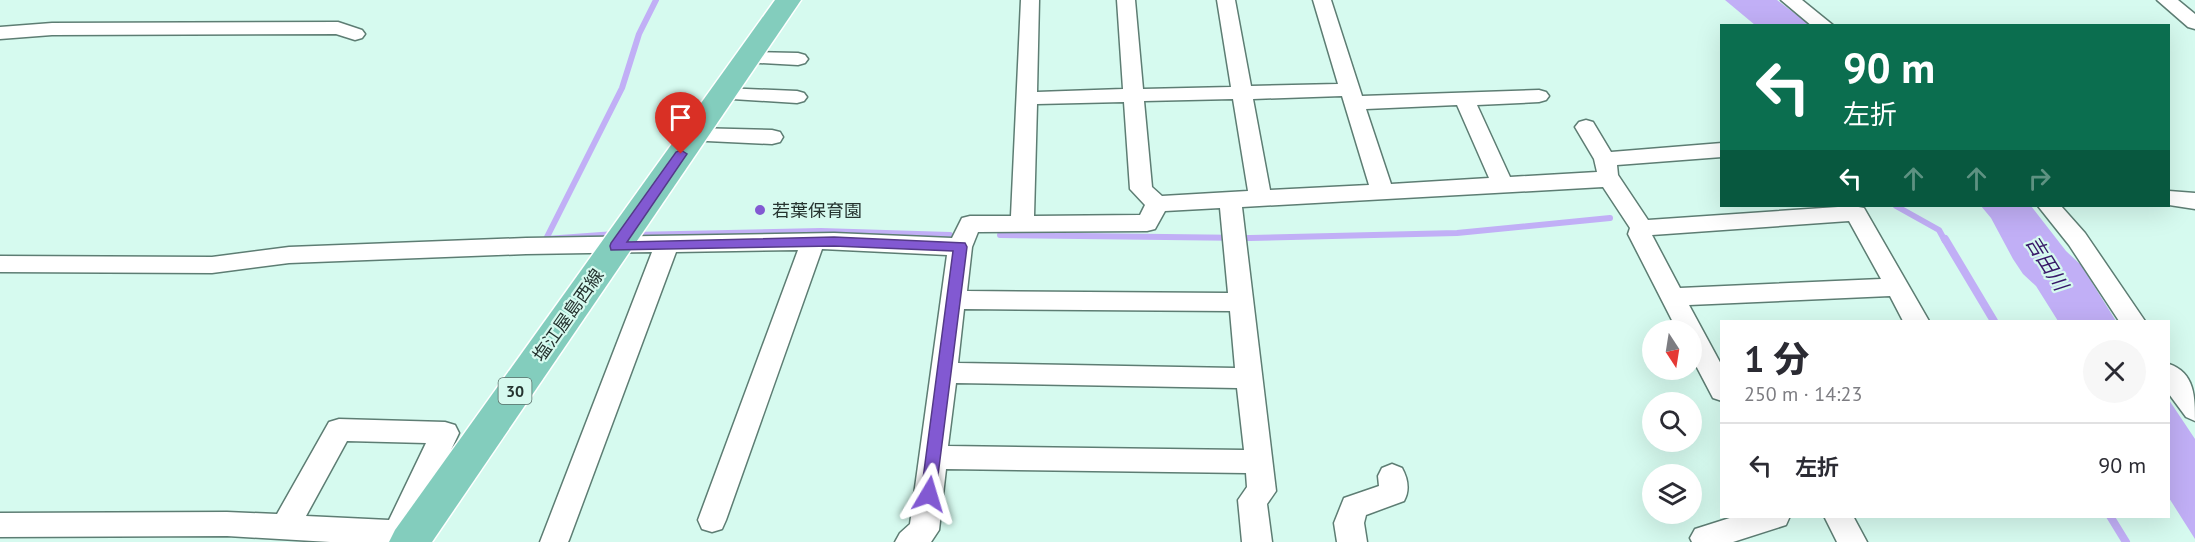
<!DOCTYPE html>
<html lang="ja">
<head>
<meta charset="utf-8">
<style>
  :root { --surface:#fff; --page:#f7f7f7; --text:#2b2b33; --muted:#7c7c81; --line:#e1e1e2 }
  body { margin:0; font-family:"PT Sans","Noto Sans JP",sans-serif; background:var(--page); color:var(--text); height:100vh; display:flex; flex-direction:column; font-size:22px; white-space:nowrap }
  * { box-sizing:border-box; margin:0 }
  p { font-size:20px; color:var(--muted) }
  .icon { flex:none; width:33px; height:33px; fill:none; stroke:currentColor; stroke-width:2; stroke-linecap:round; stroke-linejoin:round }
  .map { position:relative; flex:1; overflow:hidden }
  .details { position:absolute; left:1720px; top:320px; width:450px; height:198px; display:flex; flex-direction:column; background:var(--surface); border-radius:0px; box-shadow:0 6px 24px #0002 }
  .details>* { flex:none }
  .top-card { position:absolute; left:1720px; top:24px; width:450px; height:183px; border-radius:0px; box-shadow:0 6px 24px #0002; background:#0b6e4f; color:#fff; overflow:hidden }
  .needle { width:39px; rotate:168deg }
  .controls { position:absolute; left:1642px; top:320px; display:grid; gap:12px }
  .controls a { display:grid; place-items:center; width:60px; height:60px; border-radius:50%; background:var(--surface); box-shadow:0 6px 24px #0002; font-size:30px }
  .pin { position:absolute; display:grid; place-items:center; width:51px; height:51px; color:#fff; margin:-62px -26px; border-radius:50% 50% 50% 0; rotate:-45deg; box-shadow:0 0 6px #0007 }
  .pin .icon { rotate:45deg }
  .me { position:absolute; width:66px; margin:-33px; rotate:7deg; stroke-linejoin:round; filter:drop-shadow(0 0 4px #0008) }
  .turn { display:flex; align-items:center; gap:21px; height:126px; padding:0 24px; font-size:27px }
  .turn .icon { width:78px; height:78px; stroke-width:2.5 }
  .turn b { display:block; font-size:42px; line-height:51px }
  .lanes { display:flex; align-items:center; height:57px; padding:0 24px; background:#0003; justify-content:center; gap:30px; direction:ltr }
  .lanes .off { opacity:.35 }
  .round { display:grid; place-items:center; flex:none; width:63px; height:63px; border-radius:32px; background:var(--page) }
  .head { display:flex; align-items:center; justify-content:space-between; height:102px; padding:0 24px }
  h1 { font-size:36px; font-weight:800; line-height:45px }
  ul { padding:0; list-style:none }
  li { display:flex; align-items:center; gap:18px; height:84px; padding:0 24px; border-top:2px solid var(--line) }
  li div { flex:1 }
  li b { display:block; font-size:22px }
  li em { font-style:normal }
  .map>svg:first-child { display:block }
  .water { fill:#c1aff6 }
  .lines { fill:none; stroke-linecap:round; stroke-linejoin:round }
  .stream-far1 { stroke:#c1aff6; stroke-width:6 }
  .stream { stroke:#c1aff6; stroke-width:8 }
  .minor-casing { stroke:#5d7d73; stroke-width:3 }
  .primary-casing { stroke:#fff; stroke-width:3 }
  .minor { fill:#fff; fill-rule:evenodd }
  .primary { fill:#83cdbd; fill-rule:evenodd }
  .route { fill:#8259d2; stroke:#543a88; stroke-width:1.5 }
  .poi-dot { fill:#8259d2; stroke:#d6faef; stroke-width:2 }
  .labels { text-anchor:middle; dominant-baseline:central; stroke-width:4.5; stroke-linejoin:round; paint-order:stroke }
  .shield { fill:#d6faef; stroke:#5a6f69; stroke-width:1.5 }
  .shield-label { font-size:16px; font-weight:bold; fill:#25332f }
  .poi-label { font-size:18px; fill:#25332f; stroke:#d6faef; text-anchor:start }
  .street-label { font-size:18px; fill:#25332f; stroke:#d6faef }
  .water-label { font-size:20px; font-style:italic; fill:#371868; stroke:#d6faef }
</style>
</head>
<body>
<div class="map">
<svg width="2195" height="542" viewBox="0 0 2195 542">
  <rect width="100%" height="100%" fill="#d6faef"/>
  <path class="water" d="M1725,0H1777L1810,25H1755Z
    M1981,206H2031L2066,251L2081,265L2116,321H2058L2036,286L2023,274L2013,259L1991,218Z
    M2169,400L2195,439V539L2169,498Z"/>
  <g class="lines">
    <path class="stream-far1" d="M1896,206L1939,230L1945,241
      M615,234L546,239L622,88L639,34L656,0
      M632,235L821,231L950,235
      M1000,235L1250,238L1457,233L1610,218"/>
    <path class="stream" d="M1945,239L1994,321
      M2110,516L2126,542"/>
    <g class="minor-casing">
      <path id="minor" d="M1021,0H1039L1037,92L1123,89L1117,0H1135L1143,89L1231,87L1217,0H1235L1251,86L1338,84L1313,0H1331L1362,96L1539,90L1546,92L1549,96L1546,100L1539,102L1477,105L1510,177L1597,172L1594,159L1575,127L1579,122L1586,120L1593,122L1611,152L1722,143V157L1617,165L1618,175L1648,220L1853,206L1864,208L1929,321H1903L1890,296L1689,305L1722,366V401L1713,398L1692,358V330H1677L1628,234L1630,228L1603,187L1242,207L1276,491L1267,504L1272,542H1242L1238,500L1247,487L1246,473L946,469L939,530L931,542H895L900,533L910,524L947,255L822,249L726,520L722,529L712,532L702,529L698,520L798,250L676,252L569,540L568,542H540L652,252L526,254L289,263L212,273L0,272V256L212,257L289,247L526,238L834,233L952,238L962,218L970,216H1011ZM1342,96L1369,185L1270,190L1253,99ZM1233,99L1248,191L1162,196L1152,187L1144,101ZM1124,102L1130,189L1145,205L1140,215L1034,216L1037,104ZM1457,105L1489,178L1391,184L1366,109ZM1220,208L1228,293L967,291L972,247L978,232L1147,231L1155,229L1165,211ZM1849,221L1881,279L1680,288L1652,235ZM964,309L1230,311L1235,368L958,363ZM956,383L1237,388L1244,450L948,446Z
        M1781,0H1802L1834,26H1812Z
        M2157,0H2178L2195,14V29L2188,27Z
        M338,22L362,30L365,34L362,38L355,40L336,34L52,35L0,39V27L52,23Z
        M748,52L798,53L805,55L808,59L805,63L798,65L741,62L738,58L741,54Z
        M723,88L797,91L804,93L807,97L804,101L797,103L716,98L713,94L716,90Z
        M694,128L772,130L780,132L783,137L780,142L772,144L686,140L683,135L686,130Z
        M2169,191L2195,193V209L2169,205Z
        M2038,206H2061L2085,233L2145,321H2119L2069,245Z
        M2169,364C2195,373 2195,397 2195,421L2186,417L2169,394Z
        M339,419L445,422L455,425L459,433L417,522L425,525L430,534L426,542H330L227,536L0,537V513L227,512L277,514L329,422ZM347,441L426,443L389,520L306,516Z
        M1392,464L1402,468C1408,479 1410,490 1404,501L1366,515L1364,523L1367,542H1337L1334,523L1344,498L1379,486L1378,476L1382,468Z
        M1736,516H1790L1786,525L1733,542H1692L1690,538L1695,529Z
        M1824,516H1853L1867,542H1837Z"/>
    </g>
    <g class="primary-casing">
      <path id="primary" d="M775,0H801L432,542H389L395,530Z"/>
    </g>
    <use href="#minor" class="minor"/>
    <use href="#primary" class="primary"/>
  </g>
  <path class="route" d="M681,150L687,154L627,242L834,237L965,243L967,247L935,499L929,501L923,499L921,494L953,251L834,246L611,250L610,246L611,243L676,152Z"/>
  <circle class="poi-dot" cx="760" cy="210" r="6"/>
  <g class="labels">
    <rect class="shield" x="498.5" y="378" width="33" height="26" rx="4.5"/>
    <g class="shield-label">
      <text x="515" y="391">30</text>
    </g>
    <g class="poi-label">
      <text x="772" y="210">若葉保育園</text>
    </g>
    <g class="street-label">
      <text transform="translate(568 315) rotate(-55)">塩江屋島西線</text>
    </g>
    <g class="water-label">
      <text transform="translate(2047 263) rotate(58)">吉田川</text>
    </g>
  </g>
</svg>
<div class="controls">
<a><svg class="needle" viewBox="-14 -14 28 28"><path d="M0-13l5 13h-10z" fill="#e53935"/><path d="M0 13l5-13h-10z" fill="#7c7c81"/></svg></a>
<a><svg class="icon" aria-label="search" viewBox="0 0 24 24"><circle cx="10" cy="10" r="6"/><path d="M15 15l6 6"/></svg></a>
<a><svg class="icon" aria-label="layers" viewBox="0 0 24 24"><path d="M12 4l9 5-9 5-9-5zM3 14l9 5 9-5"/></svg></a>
</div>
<div class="pin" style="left:681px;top:154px;background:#d93025"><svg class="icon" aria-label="arrive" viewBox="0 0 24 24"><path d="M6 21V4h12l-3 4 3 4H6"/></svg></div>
<svg class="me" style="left:929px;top:494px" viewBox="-20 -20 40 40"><path d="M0-17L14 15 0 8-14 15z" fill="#8259d2" stroke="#fff" stroke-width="4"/></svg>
<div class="top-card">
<div class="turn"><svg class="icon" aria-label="left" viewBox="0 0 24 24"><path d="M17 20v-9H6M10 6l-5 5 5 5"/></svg><div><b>90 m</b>左折</div></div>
<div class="lanes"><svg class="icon" aria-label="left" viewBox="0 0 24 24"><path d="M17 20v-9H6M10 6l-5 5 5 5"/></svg><svg class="icon off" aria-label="ahead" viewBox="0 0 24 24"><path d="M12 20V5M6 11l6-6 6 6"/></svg><svg class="icon off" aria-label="ahead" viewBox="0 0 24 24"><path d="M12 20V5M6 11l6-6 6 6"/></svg><svg class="icon off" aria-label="right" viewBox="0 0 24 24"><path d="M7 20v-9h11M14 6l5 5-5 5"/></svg></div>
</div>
<section class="details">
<div class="head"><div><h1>1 分</h1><p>250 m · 14:23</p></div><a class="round"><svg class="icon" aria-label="close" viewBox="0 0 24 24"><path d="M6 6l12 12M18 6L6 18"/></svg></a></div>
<ul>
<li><svg class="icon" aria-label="left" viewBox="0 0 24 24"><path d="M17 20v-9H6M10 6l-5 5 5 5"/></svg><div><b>左折</b></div><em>90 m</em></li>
</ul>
</section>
</div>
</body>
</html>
